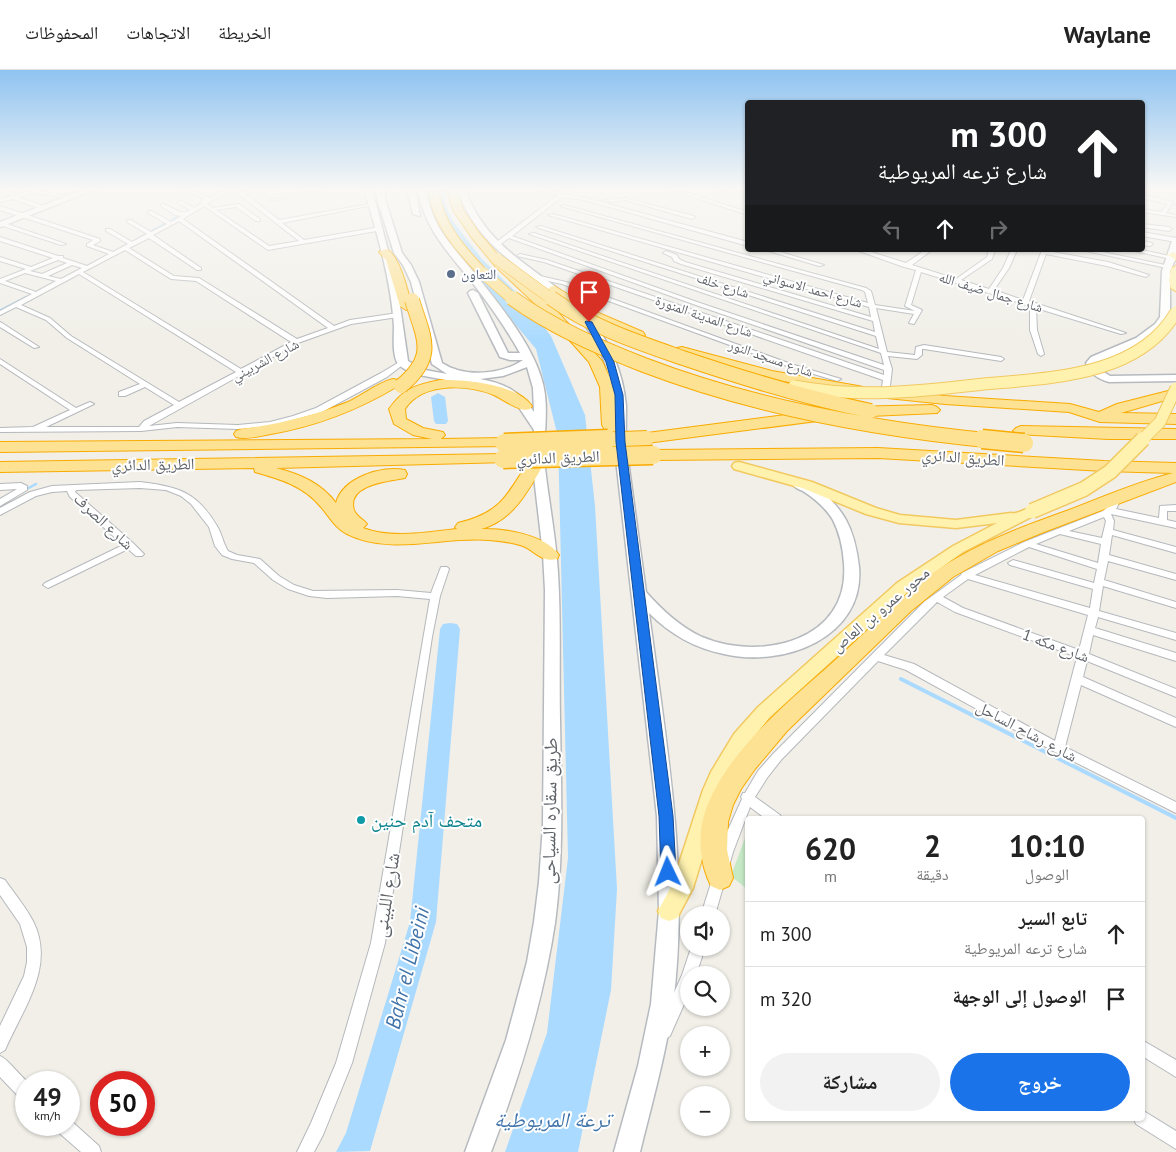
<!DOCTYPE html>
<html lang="ar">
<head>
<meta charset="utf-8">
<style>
  :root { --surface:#fff; --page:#f2f2f2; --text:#222; --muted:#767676; --line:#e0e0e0; --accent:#1a73e8 }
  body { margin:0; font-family:"PT Sans","Noto Naskh Arabic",sans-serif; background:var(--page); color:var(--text); direction:rtl; height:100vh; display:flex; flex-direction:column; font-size:19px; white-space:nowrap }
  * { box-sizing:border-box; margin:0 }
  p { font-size:16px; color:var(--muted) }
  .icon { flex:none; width:28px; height:28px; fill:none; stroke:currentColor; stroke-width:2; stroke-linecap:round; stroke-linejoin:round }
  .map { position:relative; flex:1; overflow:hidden; direction:ltr }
  .sheet { position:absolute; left:745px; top:746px; width:400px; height:305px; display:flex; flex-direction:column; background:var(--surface); border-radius:5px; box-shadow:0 1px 4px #0004; direction:rtl }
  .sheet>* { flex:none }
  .banner { position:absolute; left:745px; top:30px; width:400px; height:152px; border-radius:5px; box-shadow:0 1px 4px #0004; direction:rtl; background:#202124; color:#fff; overflow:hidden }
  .fabs { position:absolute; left:680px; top:836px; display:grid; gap:10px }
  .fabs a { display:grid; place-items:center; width:50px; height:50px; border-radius:50%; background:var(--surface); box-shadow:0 1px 4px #0004; font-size:25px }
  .speed { position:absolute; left:15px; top:1001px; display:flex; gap:10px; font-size:25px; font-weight:700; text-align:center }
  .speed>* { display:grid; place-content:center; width:65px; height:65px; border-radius:50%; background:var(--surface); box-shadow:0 1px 4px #0004; line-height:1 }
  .speed small { font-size:12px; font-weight:400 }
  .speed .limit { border:8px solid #d22; background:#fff; color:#111 }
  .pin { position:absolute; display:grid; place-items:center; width:42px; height:42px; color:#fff; margin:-51px -21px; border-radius:50% 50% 50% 0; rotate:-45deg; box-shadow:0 0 5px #0007 }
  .pin .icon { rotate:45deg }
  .me { position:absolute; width:55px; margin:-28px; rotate:358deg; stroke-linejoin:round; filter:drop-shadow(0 0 4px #0008) }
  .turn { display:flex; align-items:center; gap:18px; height:105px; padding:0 15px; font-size:22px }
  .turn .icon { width:65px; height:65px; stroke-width:2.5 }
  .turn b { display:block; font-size:35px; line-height:42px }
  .lanes { display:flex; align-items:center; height:48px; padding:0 15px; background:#0003; justify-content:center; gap:25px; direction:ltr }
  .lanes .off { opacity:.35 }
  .eta { display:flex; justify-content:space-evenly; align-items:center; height:85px; text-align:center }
  .eta b { font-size:30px; font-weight:700; line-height:35px }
  .primary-button { display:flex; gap:10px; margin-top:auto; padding:10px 15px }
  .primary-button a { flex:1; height:58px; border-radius:30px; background:var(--accent); color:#fff; font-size:20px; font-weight:700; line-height:58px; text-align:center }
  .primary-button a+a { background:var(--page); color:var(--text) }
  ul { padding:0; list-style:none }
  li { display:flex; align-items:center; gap:15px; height:65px; padding:0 15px; border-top:1px solid var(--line) }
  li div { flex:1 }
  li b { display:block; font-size:19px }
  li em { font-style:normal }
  header { display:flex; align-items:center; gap:30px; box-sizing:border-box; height:70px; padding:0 25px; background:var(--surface); border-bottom:1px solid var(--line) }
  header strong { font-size:24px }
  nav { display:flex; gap:28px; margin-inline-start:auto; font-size:18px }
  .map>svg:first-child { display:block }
  .green { fill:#c5e8c5 }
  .water { fill:#aadaff }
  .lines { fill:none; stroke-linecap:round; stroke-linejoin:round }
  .stream-far2 { stroke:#aadaff; stroke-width:2 }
  .stream-far1 { stroke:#aadaff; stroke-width:2.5 }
  .stream { stroke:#aadaff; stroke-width:4 }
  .river { fill:#aadaff; fill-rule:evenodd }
  .street-casing { stroke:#b5b8bc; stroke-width:2 }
  .secondary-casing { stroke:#b6babf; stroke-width:3 }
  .primary-casing { stroke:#f2c960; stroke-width:3 }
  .highway-casing { stroke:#f9ab00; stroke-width:2 }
  .street { fill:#fff; fill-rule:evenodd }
  .secondary { fill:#fff; fill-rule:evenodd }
  .primary { fill:#fff2af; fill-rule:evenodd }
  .highway { fill:#fde293; fill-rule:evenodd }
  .primary-bridge-far1-casing { stroke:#f2c960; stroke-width:13; stroke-linecap:butt }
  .primary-bridge-casing { stroke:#f2c960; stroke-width:17; stroke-linecap:butt }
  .highway-bridge-far2-casing { stroke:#f9ab00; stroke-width:12; stroke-linecap:butt }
  .highway-bridge-far1-casing { stroke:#f9ab00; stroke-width:16; stroke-linecap:butt }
  .highway-bridge-casing { stroke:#f9ab00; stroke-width:21; stroke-linecap:butt }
  .primary-bridge-far1 { stroke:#fff2af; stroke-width:11 }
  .primary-bridge { stroke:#fff2af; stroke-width:14 }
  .highway-bridge-far2 { stroke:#fde293; stroke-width:11 }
  .highway-bridge-far1 { stroke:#fde293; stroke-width:14 }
  .highway-bridge { stroke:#fde293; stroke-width:18 }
  .route { fill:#1a73e8; stroke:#114b97 }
  .service-dot { fill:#5c6f8a; stroke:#fff; stroke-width:2 }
  .culture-dot { fill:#0f9aa8; stroke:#fff; stroke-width:2 }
  .labels { text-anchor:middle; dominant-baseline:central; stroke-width:4; stroke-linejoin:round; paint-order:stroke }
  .far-service-label { font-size:14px; fill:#4e5e75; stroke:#fff; text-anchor:start }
  .far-street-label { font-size:14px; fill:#5f6368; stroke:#fff }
  .street-label { font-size:16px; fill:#5f6368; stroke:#fff }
  .near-street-label { font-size:19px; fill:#5f6368; stroke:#fff }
  .near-culture-label { font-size:19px; fill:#0d838f; stroke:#fff; text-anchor:start }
  .near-water-label { font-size:21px; font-style:italic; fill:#4174aa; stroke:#fff }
</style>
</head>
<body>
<header>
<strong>Waylane</strong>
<nav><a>الخريطة</a><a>الاتجاهات</a><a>المحفوظات</a></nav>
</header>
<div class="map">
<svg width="1176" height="1082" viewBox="0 0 1176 1082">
  <rect width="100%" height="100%" fill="#f1efe8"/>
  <path class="green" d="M746,765L748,766L747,819L731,806Z"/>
  <path class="water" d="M424,119H444L445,134L452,150L482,189L518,224L551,266L585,345L595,436L617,819L611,920L578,1082H505L547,963L568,788L558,367L536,279L437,161Z"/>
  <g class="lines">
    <path class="stream-far2" d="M1168,133L1176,135
      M139,168L179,146
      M0,240L26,227"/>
    <path class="stream-far1" d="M25,420L36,414"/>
    <path class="stream" d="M901,609L1176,748"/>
    <path class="river" d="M438,323L445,327L448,351L446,354H436L434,351L431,327Z
      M450,553L457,554L460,559L436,852L370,1081L336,1082L346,1063L410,852L440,559L443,554Z"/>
    <g class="street-casing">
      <path id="street" d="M0,119L17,124L35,119H42L40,121L73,127L71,128L33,123L18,127L46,137L44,140L13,129L0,132V129L12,126L0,121Z
        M180,119H187L210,128C222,121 229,116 242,122L252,119H259L246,124L279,150L375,133L373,135L282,153L304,170L380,157L383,159L382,160L268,180L204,136L183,149L334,256L350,250L398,243L401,245L398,247L351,254L298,273L149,356L177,353L238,355L270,352L293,346L316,338L381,303L401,291H405V293L387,307L322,342L270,356L238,359L177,357L141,361L0,362V358L33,357L70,340L0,294V289L76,338L90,332L94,334L46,357H139L144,351L174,335L145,317L125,326H119V322L140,314L67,268L46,250L16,237L0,245V241L32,224L0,213V209L26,199L0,191V187L31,197L53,188L0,171V167L58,186H63V188L87,196L109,184L87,176V174L93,170L0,140V136L100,169V171L93,175L113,182L128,174L106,161V159H110L132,172L147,164L127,152V150H131L151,162L167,154L148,143V141H152L171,152L181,146L175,145L161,136V134C173,135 178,147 190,140L178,133V131H182L194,138L202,133L200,132L204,128ZM231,120L240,125L299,171L269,176L216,140L236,137L256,151H260V149L239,134L213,138L207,134ZM179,151L328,258L297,269L199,208L174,206L129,178L149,168L197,200H201V198L153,165ZM125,180L171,209L196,211L291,272L241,299L83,202ZM58,190L67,193L42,204L30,201ZM72,195L82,198L61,209L48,206ZM25,203L56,211L36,222L5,211ZM79,204L236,302L179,332L71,266L50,248L21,235Z
        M269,119H275L280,123L276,124Z
        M317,119H326L271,131L269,130Z
        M536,119L561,122L566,119H571L565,124L586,128L748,172V176L584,130L562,127L512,166L697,232L884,295L881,283L529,164L534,163L879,279L876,266L536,157L541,156L875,262L873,251L681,194L674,191L672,187L663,183L666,181L677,185L679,189L685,192L871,247L869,237L548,145L553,144L868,233L865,222L862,220L560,136L564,135L866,218L871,221L875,235L915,241L905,236L916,200L904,197L856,180H865L906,193L925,180H932L912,195L956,209L987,187L989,180H995L992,189L961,210L989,219L1003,198L1011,180H1017L1009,198L994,220L1023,230L1042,180L1108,192L1149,205L1146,207L1107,196L1046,184L1029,231L1126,263L1121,264L1036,238L1037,260L1044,284L1041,286L1038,284L1030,260V236L921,202L911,235L922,240L914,254L909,253L914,244L876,238L887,282L915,285L916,277L924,275L1001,287L1004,289L1001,291L924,279H922V285L917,289L888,286L892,299L889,324L885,326L881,324L883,310L544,192L517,186L520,184L547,190L884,305V300L693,234L509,168L498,176H494V174L558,125Z
        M668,119H675L748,142V145Z
        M718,119H726L748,124V127Z
        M1142,125L1173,132L1166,143L1176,145V147L1142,142V139L1161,142L1168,134L1142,128Z
        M625,128L694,146L695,147L692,149L625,130L612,132L603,130Z
        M0,153H4L66,174L61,175L0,155Z
        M1142,154L1169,157L1172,159L1169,161L1142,157Z
        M1142,162L1176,168V172L1142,166Z
        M1142,171L1152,173L1153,174L1150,176L1142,175Z
        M765,180H774L824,195L819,196Z
        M1081,180H1093L1170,196L1167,198Z
        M1130,180H1142L1174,187L1171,189Z
        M536,205L566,212L791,294L841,309L837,311L787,296L562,214L534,208V206Z
        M0,252L2,253L39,277L34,278L0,257Z
        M140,412C178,417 196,421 217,456C222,464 223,473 228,481L237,485L260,489L279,506L294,515L313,521L397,520L431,523L441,497H447L449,499L440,526L432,567L385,873L352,993L323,1065L314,1082H297L311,1053L336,993L371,873L430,529L397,526L327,528L309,526L288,519L273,510L254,493L232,489L222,485L215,476L209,457L191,434L181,426L166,420L140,418L76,420L75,422L133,473L144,484L142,486H136L128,479L48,518L43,515L45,513L123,475L70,427L67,421L52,422L36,426L0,445V438L30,422L52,416Z
        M21,413L27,416V420L0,436V429L17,419L0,420V414Z
        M1118,424L1122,427L1116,439L1159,448L1160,436L1176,435V441H1167V450L1176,452V458L1111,444L1114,451L1113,460L1176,477V483L1112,465L1109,485L1176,504V510L1108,491L1104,510L1176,532V538L1103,516L1099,541L1176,563V570L1098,547L1095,558L1176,583V591L1093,565L1089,584L1176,619V627L1087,591L1083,607L1176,648V657L1081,615L1065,677L1176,732V743L1055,682L906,600L878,591L781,690L767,708L755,727L780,745L782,749H766L750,737L733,782L715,845H701L727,762L742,729L741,727L743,723H745L758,701L773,684L924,532L961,505L962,503L1024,472L1103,441L1109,436L1115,425ZM1104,447L1106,451L1102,468L1069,461ZM1060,464L1101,474L1098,493L1036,474ZM1029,477L1097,499L1094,513L1013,490L1008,493L1010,495L1093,519L1090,538L975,505ZM968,509L1088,545L1079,580L963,538L943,527ZM937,532L955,542L1077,587L1055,671L914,594L884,585Z
        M0,808L5,810C14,823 25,836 33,851C56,897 23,938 5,980L0,983V956L24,906L27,892V877L20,854L0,825Z
        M691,878H705L696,905H689V923L670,966L665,969L660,966L657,961L682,905Z
        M1142,970L1176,990V1007L1142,986Z
        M0,986C8,989 20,1006 28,1012H26V1030L20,1028L0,1007Z
        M1142,1040L1176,1061V1079L1136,1054L1134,1049H1142Z
        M69,1049L99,1076L101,1082H81L57,1061L55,1055H69Z"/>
    </g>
    <g class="secondary-casing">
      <path id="secondary" d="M85,119H96L0,157V152Z
        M364,119H372L397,215L408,291L425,300L447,304L432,294L411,212L403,195L394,183L378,132L376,119H384L386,132L402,183L411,195L419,212L442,293C465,308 501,305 523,290H510L500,287L468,223L470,221L473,220L478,223L508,283H520C507,260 492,238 475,216C451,185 424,160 418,119H426C431,156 453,177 476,205C499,234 530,272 541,307C551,336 542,368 545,398C549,433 556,468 558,503C561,552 559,601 560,650C561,718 564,786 555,853C543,932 519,1008 491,1082H465L506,970L527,892L534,852L539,812L543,755L545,520L543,484L533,398L534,360L516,333L507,325L495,319L419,305C412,302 403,300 398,294C392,285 394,266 394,256C391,210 377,163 364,119ZM527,297L533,318L534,342C521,322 504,313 480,309L503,306Z
        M407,119H415L420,146L413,144Z
        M457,119H465C484,173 526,193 569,227V231H563C519,196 477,175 457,119Z
        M1173,168H1176V188L1170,201V247L1161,258L1144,272L1096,294L1099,299L1110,306L1176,305V311L1109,312C1098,309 1090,304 1086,293L1091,287L1136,268L1155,254L1160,247L1162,201Z
        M583,242L586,243C609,270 623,301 626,336C626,352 625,367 627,382C633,429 640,476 646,522C662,540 680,557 702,567C761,592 850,571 844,494C843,478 840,464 833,450C826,438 815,429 803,421C798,419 794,417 791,413L797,409C817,414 836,432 846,450C854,465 857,480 859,497C865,568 783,598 724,584C694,578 670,564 649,543C666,672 690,804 673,934C666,984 652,1033 640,1082H614L638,996L651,934L659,841L657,746L614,372C615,317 611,290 578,245Z"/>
    </g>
    <g class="primary-casing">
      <path id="primary" d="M1173,182L1176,183V190L1168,185Z
        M1176,196V221L1171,218L1169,211L1171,199Z
        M739,392L812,412L876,438L900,445L956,450L1011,443C1020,445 1027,435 1037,438L1039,441L1037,444L963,482L909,521L770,647L748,674L730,704L723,720L693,818L677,848L669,851L661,848L658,841L672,815L703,720L711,702L734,664L758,637L897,513L953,476L997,453L956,458L899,453L866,444L802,418L734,399L732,396L734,393Z"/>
    </g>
    <g class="highway-casing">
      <path id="highway" d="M428,119H438C443,154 464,176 487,201L489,203L487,205H479C455,179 433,155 428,119Z
        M447,119H457L463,140L479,163L505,193L555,239L602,291L614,317L618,355L628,372L626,375H614L602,355L600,317L589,292L547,245L496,197L472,168L453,140Z
        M385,179C399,182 408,222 412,236L410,239L406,240L400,236L386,190L379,182Z
        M554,216L601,244L643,262L645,265L643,268C624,273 567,234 550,223L548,220L550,217Z
        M682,277L772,301L858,316L863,317L865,320L863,323L858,324L771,309L677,284L675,281L677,278Z
        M393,309L398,310L400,313L398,316C358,340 317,356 271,364C260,366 247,370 236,367L234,364L236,361L242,359C279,354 313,346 348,332C363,325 377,313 393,309Z
        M440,310C464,309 517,314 532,336L530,339L525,340C514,338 504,330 494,325C467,314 422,312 405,339L406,349L423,358L443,362L445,365L441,369L504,368L510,370L512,373L510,376L0,382V372L432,369L413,365L394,354L389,339C404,318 416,315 440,310Z
        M1176,319V327L1121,343L1176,344V354L1100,352L1069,342L945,334L887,328L882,327L880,324L882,321L887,320L945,326L1070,334L1099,342L1117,334Z
        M932,335L937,337L940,340L937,343L848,347L647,373L641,371L639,368L641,365L647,363L848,337Z
        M1021,356L1176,359V369H1108L1016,364L1013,361L1016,358Z
        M878,378L1104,391L1176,393V412L1044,462L998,481L953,507L911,541L787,661L755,699L741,719L733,735L728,752L727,780L733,808L729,816L720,820L711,816C700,794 697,766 705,742C727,678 794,628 842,584C879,550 912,514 955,489C991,468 1030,454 1069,440C1103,427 1137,412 1173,403L1104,401L878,388L653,390L647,388L645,385L647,382L653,380Z
        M503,384L509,386L511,389L509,392L276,398C300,404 321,413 336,433C342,408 382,395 405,400L407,404L405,408C391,411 346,414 354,440C356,446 363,449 367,454L363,458C392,469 427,462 457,459L455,457L458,453C504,442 507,423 532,387H544L546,390C530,417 515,450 481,459C503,458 546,465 559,485L557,489C542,493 535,481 523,476C512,472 501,471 489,470C443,466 391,486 347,464C335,458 329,446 321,437C304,416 280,409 255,402L254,398L0,402V392Z"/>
    </g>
    <use href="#street" class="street"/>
    <use href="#secondary" class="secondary"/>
    <use href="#primary" class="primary"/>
    <use href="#highway" class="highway"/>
    <g class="primary-bridge-far1-casing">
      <path id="primary-bridge-far1" d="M794,316C855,328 914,322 975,315C1042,308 1138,309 1176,242
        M1141,371L1160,352L1176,318"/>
    </g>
    <g class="primary-bridge-casing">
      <path id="primary-bridge" d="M1032,441L1084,419L1110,402L1143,369"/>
    </g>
    <g class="highway-bridge-far2-casing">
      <path id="highway-bridge-far2" d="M497,189L553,230
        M483,203L514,230"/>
    </g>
    <g class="highway-bridge-far1-casing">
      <path id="highway-bridge-far1" d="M512,228C552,257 598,277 644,295C757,338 877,360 996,371
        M551,228C591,257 637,272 683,288C745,309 807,328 871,341
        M401,316C437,286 424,269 412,230
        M572,371L647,368"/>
    </g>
    <g class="highway-bridge-casing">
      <path id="highway-bridge" d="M982,369L1024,373
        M504,373L608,369
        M503,389L653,385"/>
    </g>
    <use href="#primary-bridge-far1" class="primary-bridge-far1"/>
    <use href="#primary-bridge" class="primary-bridge"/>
    <use href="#highway-bridge-far2" class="highway-bridge-far2"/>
    <use href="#highway-bridge-far1" class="highway-bridge-far1"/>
    <use href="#highway-bridge" class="highway-bridge"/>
  </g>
  <linearGradient id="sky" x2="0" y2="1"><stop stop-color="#8fc3f1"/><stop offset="0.44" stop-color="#f9f8f5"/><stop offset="1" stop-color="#f9f8f5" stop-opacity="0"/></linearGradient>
  <rect width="1176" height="271" fill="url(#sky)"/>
  <path class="route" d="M586,251L592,252L614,292L623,325L625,372L673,746L676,802L673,807L668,809L663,807L661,802L659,746L616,372L615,325L606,292L585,252Z"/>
  <circle class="service-dot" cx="451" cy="204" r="5"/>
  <circle class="culture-dot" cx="361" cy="750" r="5"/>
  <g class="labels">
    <g class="far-service-label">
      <text x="461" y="204">التعاون</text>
    </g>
    <g class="far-street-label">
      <text transform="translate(723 215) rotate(18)">شارع خلف</text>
      <text transform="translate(813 219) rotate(16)">شارع احمد الاسواني</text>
      <text transform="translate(991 222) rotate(17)">شارع جمال ضيف الله</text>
      <text transform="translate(704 246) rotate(19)">شارع المدينة المنورة</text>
      <text transform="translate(771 288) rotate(19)">شارع مسجد النور</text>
      <text transform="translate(265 290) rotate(-28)">شارع الشربيني</text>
    </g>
    <g class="street-label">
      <text transform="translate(558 387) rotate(-2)">الطريق الدائري</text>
      <text transform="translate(963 387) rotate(4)">الطريق الدائري</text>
      <text transform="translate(153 394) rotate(-1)">الطريق الدائري</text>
      <text transform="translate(104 451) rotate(43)">شارع الصرف</text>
      <text transform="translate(880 539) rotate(-40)">محور عمرو بن العاص</text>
      <text transform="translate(1056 575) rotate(20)">شارع مكه 1</text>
      <text transform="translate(1027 661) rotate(28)">شارع رشاح الساحل</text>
    </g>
    <g class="near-street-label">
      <text transform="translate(549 741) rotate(-89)">طريق سقاره السياحى</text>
      <text transform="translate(386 825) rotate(-81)">شارع اللبينى</text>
    </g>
    <g class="near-culture-label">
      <text x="371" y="750">متحف آدم حنين</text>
    </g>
    <g class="near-water-label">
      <text transform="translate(407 898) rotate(-76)">Bahr el Libeini</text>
      <text x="552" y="1049">ترعة المريوطية</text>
    </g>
  </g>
</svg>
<div class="fabs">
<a><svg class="icon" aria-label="sound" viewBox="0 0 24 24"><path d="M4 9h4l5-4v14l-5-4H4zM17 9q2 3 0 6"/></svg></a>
<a><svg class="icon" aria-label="search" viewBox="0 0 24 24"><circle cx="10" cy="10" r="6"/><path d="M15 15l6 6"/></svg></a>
<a>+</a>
<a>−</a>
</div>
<div class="speed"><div>49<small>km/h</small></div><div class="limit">50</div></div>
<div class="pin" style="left:589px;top:252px;background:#d93025"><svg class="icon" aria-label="arrive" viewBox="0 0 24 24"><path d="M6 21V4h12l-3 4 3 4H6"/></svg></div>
<svg class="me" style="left:668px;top:802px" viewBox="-20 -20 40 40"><path d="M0-17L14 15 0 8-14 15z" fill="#1a73e8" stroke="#fff" stroke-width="4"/></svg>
<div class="banner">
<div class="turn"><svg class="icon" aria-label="ahead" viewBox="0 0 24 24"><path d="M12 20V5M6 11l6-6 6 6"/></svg><div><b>300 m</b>شارع ترعه المريوطية</div></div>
<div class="lanes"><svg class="icon off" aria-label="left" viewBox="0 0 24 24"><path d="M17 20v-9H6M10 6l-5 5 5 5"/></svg><svg class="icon" aria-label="ahead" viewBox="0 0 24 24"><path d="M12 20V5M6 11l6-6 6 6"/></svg><svg class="icon off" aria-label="right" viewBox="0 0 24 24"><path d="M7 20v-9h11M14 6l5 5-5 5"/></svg></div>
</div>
<section class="sheet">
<div class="eta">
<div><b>10:10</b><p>الوصول</p></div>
<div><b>2</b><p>دقيقة</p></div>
<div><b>620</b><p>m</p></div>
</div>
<ul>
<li><svg class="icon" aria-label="ahead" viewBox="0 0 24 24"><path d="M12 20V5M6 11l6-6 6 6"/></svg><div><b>تابع السير</b><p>شارع ترعه المريوطية</p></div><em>300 m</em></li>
<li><svg class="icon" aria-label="arrive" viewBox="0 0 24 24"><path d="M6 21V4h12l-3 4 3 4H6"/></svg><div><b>الوصول إلى الوجهة</b></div><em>320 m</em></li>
</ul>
<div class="primary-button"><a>خروج</a><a>مشاركة</a></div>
</section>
</div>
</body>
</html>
